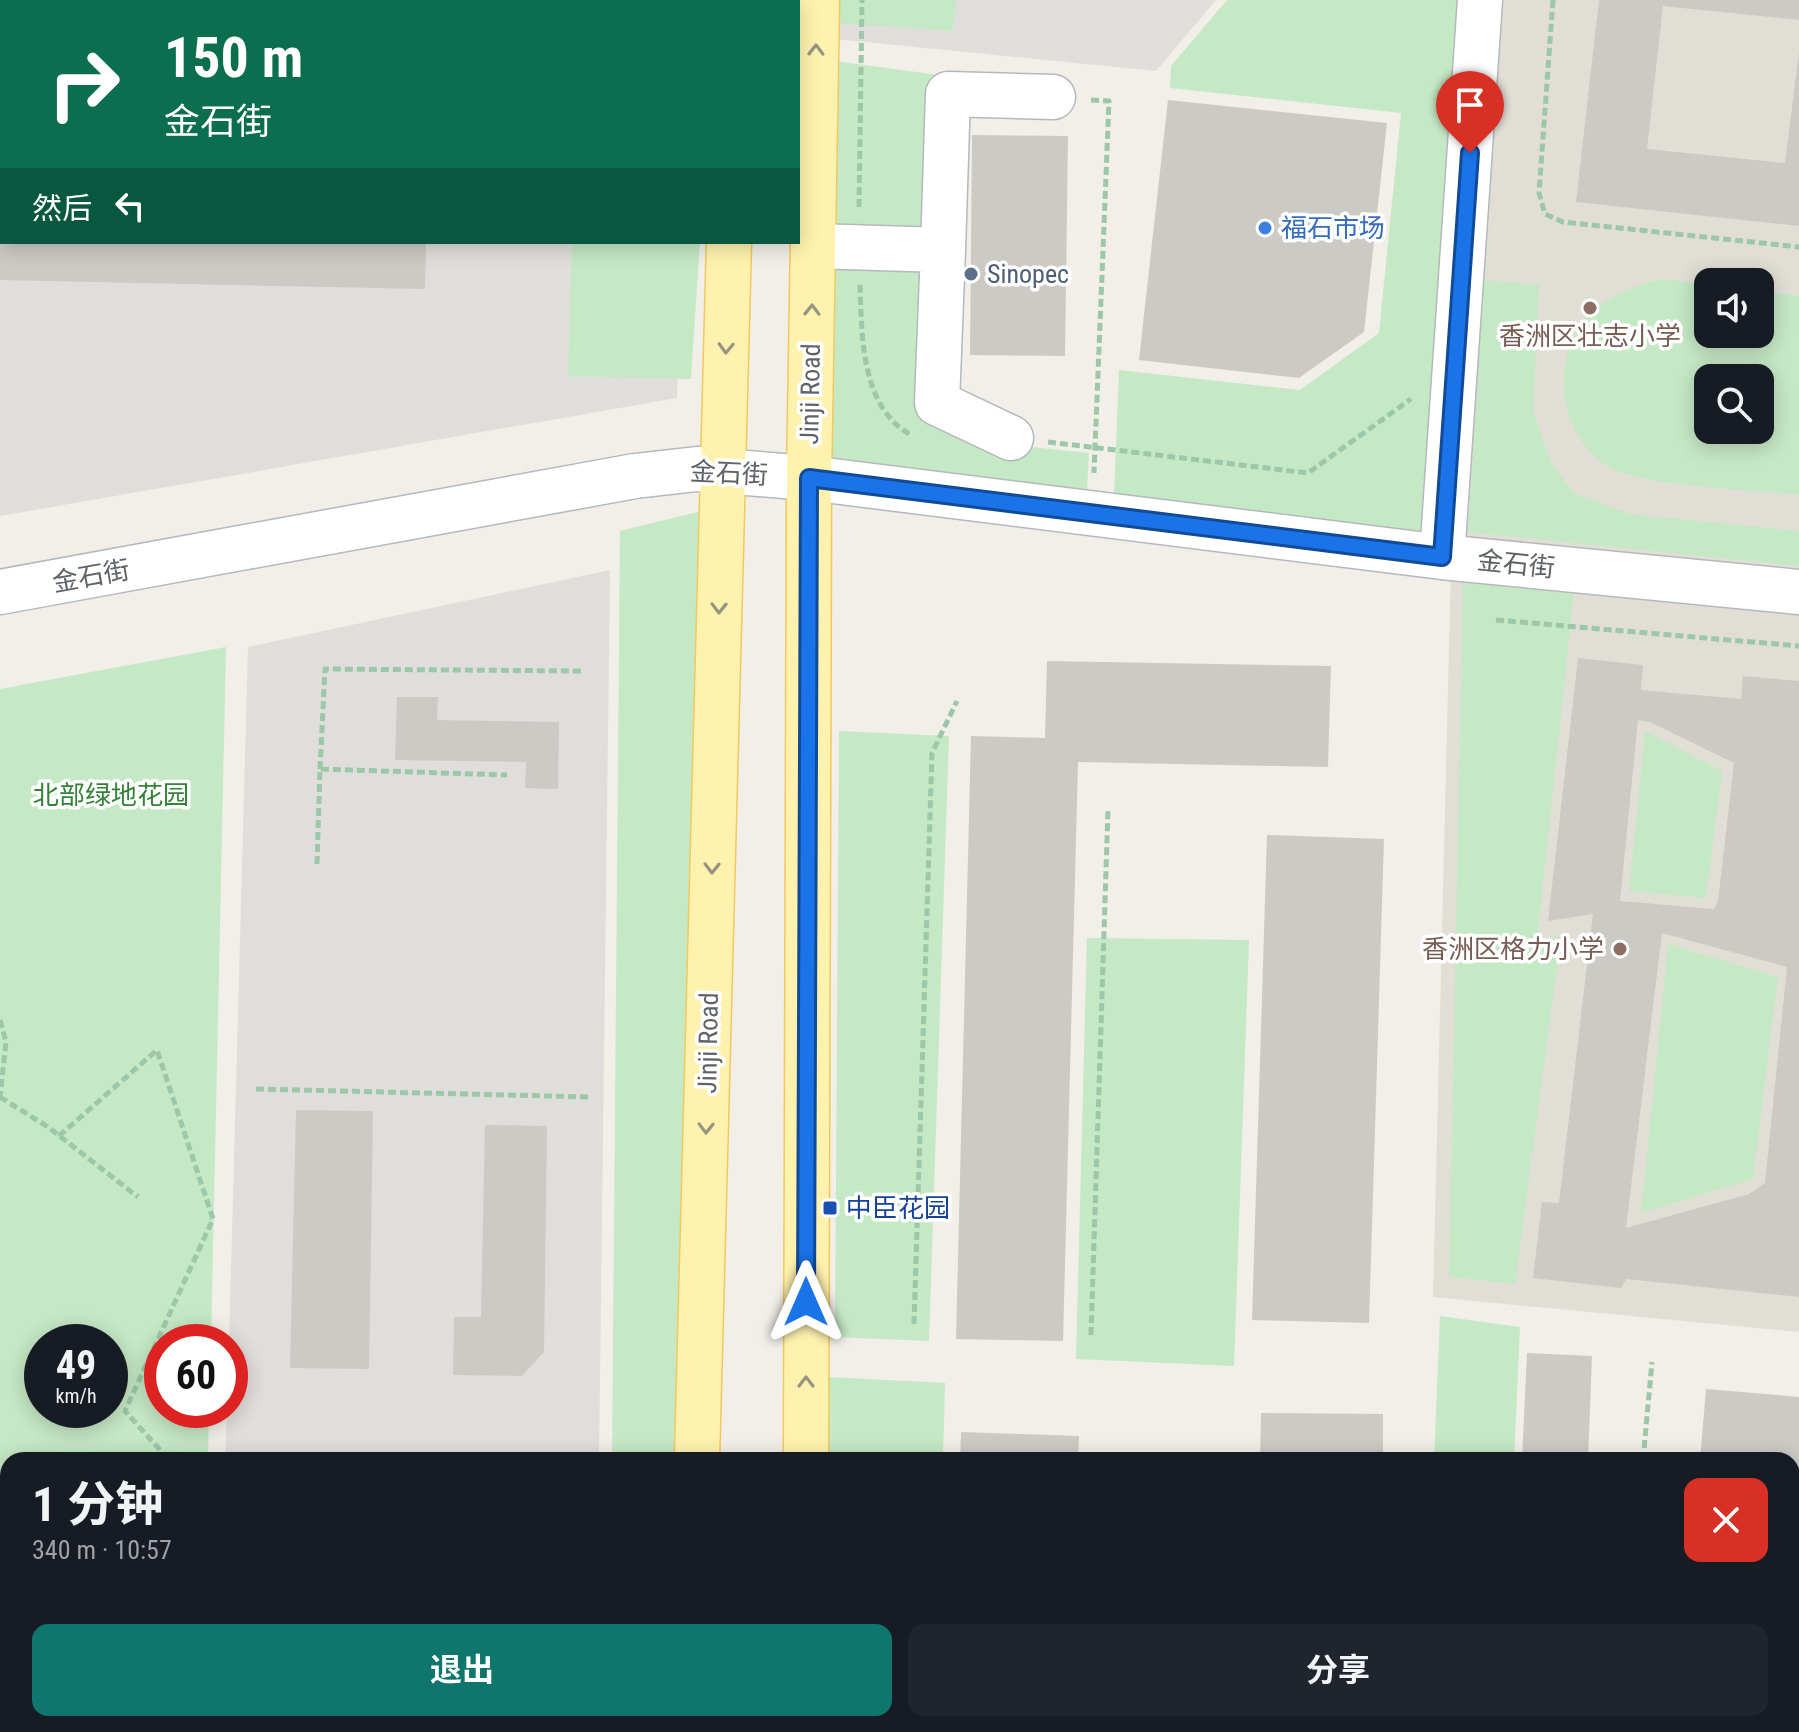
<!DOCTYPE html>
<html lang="zh">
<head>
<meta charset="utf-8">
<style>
  :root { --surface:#171b24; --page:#20242c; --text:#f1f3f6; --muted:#9ea1a6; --accent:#0f766e }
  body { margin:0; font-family:"Roboto Condensed","Noto Sans SC",sans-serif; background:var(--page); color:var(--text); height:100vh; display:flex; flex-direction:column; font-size:30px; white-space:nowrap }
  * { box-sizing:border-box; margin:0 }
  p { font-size:26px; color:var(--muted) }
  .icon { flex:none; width:44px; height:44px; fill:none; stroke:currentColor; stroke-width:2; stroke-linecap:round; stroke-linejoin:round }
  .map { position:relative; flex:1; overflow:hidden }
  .side { position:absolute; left:0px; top:1452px; width:1800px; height:280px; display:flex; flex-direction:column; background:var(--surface); border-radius:24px 24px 0 0; box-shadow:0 4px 20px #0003 }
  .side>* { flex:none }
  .hud { position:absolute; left:0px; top:0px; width:800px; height:244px; box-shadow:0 4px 20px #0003; background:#0b6e4f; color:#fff; overflow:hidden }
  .fabs { position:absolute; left:1694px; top:268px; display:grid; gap:16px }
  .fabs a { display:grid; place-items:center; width:80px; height:80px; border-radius:16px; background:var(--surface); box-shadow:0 4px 20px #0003; font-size:40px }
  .speed { position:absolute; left:24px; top:1324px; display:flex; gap:16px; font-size:40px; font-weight:700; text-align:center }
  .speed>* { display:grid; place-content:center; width:104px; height:104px; border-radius:50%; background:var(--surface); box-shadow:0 4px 20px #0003; line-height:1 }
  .speed small { font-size:20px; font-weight:400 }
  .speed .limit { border:12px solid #d22; background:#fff; color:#111 }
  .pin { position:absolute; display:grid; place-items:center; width:68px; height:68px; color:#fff; margin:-82px -34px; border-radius:50% 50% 50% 0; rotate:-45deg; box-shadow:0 0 8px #0007 }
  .pin .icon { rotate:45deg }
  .me { position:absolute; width:88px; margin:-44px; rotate:0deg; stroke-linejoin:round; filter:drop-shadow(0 0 6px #0008) }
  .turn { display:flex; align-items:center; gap:28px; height:168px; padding:0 32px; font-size:36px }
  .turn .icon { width:104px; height:104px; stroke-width:2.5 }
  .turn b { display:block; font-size:56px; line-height:68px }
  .then { display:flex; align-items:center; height:76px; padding:0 32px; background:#0003; gap:16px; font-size:30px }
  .round { display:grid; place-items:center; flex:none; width:84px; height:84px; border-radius:16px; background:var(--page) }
  .overview { display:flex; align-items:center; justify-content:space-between; height:136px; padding:0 32px }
  h1 { font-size:48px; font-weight:700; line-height:60px }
  .primary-button { display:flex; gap:16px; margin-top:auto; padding:16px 32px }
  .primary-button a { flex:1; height:92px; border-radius:16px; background:var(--accent); color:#fff; font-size:32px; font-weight:700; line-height:92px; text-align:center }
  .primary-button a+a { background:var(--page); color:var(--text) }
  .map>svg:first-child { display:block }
  .industrial { fill:#e0deda }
  .education { fill:#e1ded6; fill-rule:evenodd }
  .green { fill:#c5e8c5; fill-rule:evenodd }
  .building { fill:#cccac5; fill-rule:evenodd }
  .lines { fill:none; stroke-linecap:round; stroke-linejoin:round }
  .minor-casing { stroke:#b5b8bc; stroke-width:47 }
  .major-casing { stroke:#f2c960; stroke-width:47 }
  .path { stroke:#9cc7a9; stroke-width:5; stroke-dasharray:8 4; stroke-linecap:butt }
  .minor { stroke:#fff; stroke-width:44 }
  .major { stroke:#fff2af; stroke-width:44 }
  .oneway { stroke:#979581 }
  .route-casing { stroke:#114b97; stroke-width:20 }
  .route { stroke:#1a73e8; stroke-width:14 }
  .shop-dot { fill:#3f7fe0; stroke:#fff; stroke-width:3 }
  .service-dot { fill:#5c6f8a; stroke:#fff; stroke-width:3 }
  .education-dot { fill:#8d6e63; stroke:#fff; stroke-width:3 }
  .transit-dot { fill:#1a4fb4; stroke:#fff; stroke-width:3 }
  .labels { text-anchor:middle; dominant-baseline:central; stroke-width:7; stroke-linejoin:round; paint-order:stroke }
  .shop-label { font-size:26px; fill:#366cbe; stroke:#fff; text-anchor:start }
  .service-label { font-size:26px; fill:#4e5e75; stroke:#fff; text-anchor:start }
  .education-label { font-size:26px; fill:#785e54; stroke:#fff }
  .street-label { font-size:26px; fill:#5f6368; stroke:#fff }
  .park-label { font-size:26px; fill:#348238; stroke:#fff }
  .transit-label { font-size:26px; fill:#164399; stroke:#fff; text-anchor:start }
</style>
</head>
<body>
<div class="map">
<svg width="1799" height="1732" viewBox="0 0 1799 1732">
  <rect width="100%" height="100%" fill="#f1efe8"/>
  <path class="industrial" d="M0,0H690L2,2V242H682L677,398L0,516Z
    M826,0H1216L1156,71L825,38Z
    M610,570L599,1460H225L227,1410H230L229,1342L248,647Z
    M0,1609H8V1724H627V1732H0Z"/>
  <path class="education" d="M1493,0H1799V577L1457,541ZM1708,282H1760V334H1708ZM1708,378H1760V430H1708Z
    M1451,566L1799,601V1332L1433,1297Z"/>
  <path class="green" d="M840,0H957L952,31L839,23Z
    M1227,0H1466L1424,539L1114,496L1119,370L1300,390L1379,333L1401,113L1170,88L1171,66Z
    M834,61L939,75L934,238L832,233Z
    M572,242H700L691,379L568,376Z
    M828,252L935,256L931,407L1010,445L1089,453L1087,489L824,465Z
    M1662,279L1708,285V334H1760V291L1799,296V495C1757,490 1643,486 1611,468C1567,444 1552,383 1573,339C1589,304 1627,287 1662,279ZM1708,378H1760V430H1708Z
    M1484,280L1539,285L1533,411L1552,465L1574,493L1630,514L1799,531V566L1468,532Z
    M706,510L682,1460H612L620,531Z
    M1463,577L1574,592L1537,940L1561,936L1515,1284L1449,1277Z
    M226,647L211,1342H162V1410H209L208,1460H8V1563L0,1562V689ZM42,1342H110V1410H42Z
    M839,731L949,736L929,1341L835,1337Z
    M1645,731L1722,771L1706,898L1629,891Z
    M1087,938L1249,940L1234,1366L1076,1359Z
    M1668,944L1778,977L1753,1179L1641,1213Z
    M1440,1316L1520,1327L1514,1460H1434Z
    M829,1377L945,1383L943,1460H828Z
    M0,1624H8V1724H147V1732H0Z
    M178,1724H241V1732H177Z
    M547,1724H600V1732H547Z
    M826,1724H936L935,1732H825Z
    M1423,1724H1501L1500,1732H1423Z"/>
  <path class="building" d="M1599,0H1799V20L1663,6L1647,149L1785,163L1799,52V226L1576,202Z
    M1168,100L1387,123L1364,332L1299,378L1139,360Z
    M972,135L1068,136L1065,356L970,355Z
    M0,242H426L425,289L0,280Z
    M1578,658L1643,665L1641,690L1741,699L1743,676L1799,681V1297L1626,1279L1621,1288L1533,1278L1542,1202L1559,1203L1593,914L1548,921ZM1638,720L1650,722L1734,763L1718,901L1714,909L1620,901ZM1662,933L1787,967L1765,1183L1749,1194L1626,1228Z
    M1047,661L1331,666L1328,767L1078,762L1063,1341L956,1339L971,736L1045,738Z
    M397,697H438L437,720L559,722L558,789L525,788L526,762L395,760Z
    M1267,835L1384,839L1369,1323L1252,1320Z
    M296,1110L373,1111L369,1369L290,1368Z
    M485,1125L547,1126L544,1352L522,1376L453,1375L454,1317H481Z
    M1527,1353L1592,1356L1588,1460H1522Z
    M1706,1389L1799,1397V1732H1674L1675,1724H1792V1460H1700Z
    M1261,1413L1383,1414V1460H1260Z
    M961,1432L1079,1436L1078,1460H960Z
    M253,1724H299V1732H253Z
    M339,1724H430L429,1732H339Z
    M498,1724H536V1732H498Z
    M953,1724H1082V1732H953Z
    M1257,1724H1380V1732H1257Z
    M1511,1724H1577L1576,1732H1511Z"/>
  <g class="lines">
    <g class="minor-casing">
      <path id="minor" d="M813,246L943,250L937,403L1011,438
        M943,250L948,94L1053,97
        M1442,557L1480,0
        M0,592L635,476L697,469L809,478L1442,557L1799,592"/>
    </g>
    <g class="major-casing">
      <path id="major" d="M735,2V0
        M697,1460L729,242
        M806,1460L809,478L817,0
        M693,1724V1732
        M805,1732V1724"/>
    </g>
    <path class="path" d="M1553,0L1539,193L1545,214L1563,222L1799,247
      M1091,100L1109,101L1094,473
      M859,207L862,0
      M860,285C862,334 860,407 911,435
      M1048,442L1308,473L1411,399
      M1496,620L1799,646
      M320,769L325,669L583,671
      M317,864L320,769L507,775
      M0,1020L6,1042L0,1097
      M256,1089L591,1097
      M0,1097L48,1127L138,1197
      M59,1136L157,1050L213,1219L125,1411L169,1460
      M914,1324L932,753L957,701
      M1091,1335L1108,809
      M1643,1460L1652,1362
      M317,1732V1724
      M1617,1732L1618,1724"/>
    <use href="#minor" class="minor"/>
    <use href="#major" class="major"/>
  </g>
  <defs><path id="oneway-chevron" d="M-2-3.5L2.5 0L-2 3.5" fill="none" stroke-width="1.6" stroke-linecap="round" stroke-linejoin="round" transform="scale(2)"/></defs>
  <g class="oneway">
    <use href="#oneway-chevron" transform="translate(816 50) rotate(-89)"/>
    <use href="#oneway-chevron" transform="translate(812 310) rotate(-89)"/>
    <use href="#oneway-chevron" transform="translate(726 348) rotate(92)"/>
    <use href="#oneway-chevron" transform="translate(719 608) rotate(91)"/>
    <use href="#oneway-chevron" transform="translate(712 868) rotate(91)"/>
    <use href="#oneway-chevron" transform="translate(706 1128) rotate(91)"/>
    <use href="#oneway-chevron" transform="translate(806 1382) rotate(-90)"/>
  </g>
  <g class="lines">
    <g class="route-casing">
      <path id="route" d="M806,1302L809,478L1442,557L1470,153"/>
    </g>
    <use href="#route" class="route"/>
  </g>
  <circle class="shop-dot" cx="1265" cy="228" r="8"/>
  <circle class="service-dot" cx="971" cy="274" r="8"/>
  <g class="education-dot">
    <circle cx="1590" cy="308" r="8"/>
    <circle cx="1620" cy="949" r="8"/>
  </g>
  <rect class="transit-dot" x="822" y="1200" width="16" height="16" rx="4"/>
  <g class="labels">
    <g class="shop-label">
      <text x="1281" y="228">福石市场</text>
    </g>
    <g class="service-label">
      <text x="987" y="274">Sinopec</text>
    </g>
    <g class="education-label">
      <text x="1590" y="336">香洲区壮志小学</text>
      <text x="1604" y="949" text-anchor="end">香洲区格力小学</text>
    </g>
    <g class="street-label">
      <text transform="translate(810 394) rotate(-89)">Jinji Road</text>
      <text transform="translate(729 473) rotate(3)">金石街</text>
      <text transform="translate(1516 564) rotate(6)">金石街</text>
      <text transform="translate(91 576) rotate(-10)">金石街</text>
      <text transform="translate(708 1043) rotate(-89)">Jinji Road</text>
    </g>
    <g class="park-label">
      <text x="111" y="795">北部绿地花园</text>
    </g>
    <g class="transit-label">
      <text x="846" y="1208">中臣花园</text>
    </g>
  </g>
</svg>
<div class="fabs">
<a><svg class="icon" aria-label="sound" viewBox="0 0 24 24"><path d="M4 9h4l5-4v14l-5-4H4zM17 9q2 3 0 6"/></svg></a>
<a><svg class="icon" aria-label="search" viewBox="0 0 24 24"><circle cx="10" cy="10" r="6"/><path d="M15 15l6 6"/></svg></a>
</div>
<div class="speed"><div>49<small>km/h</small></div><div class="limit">60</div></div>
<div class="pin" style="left:1470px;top:153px;background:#d93025"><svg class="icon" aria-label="arrive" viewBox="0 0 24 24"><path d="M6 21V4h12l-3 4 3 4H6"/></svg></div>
<svg class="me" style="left:806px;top:1302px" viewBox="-20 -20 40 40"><path d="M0-17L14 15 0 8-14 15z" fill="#1a73e8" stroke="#fff" stroke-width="4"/></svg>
<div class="hud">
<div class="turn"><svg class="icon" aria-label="right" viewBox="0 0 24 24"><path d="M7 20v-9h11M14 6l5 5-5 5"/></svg><div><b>150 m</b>金石街</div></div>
<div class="then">然后<svg class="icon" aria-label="left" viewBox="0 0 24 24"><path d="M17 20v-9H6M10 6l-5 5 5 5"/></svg></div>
</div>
<section class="side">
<div class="overview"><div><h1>1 分钟</h1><p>340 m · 10:57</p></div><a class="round" style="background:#d93025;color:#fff"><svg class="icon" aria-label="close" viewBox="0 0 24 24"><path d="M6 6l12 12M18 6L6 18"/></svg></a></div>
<div class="primary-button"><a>退出</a><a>分享</a></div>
</section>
</div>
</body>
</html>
